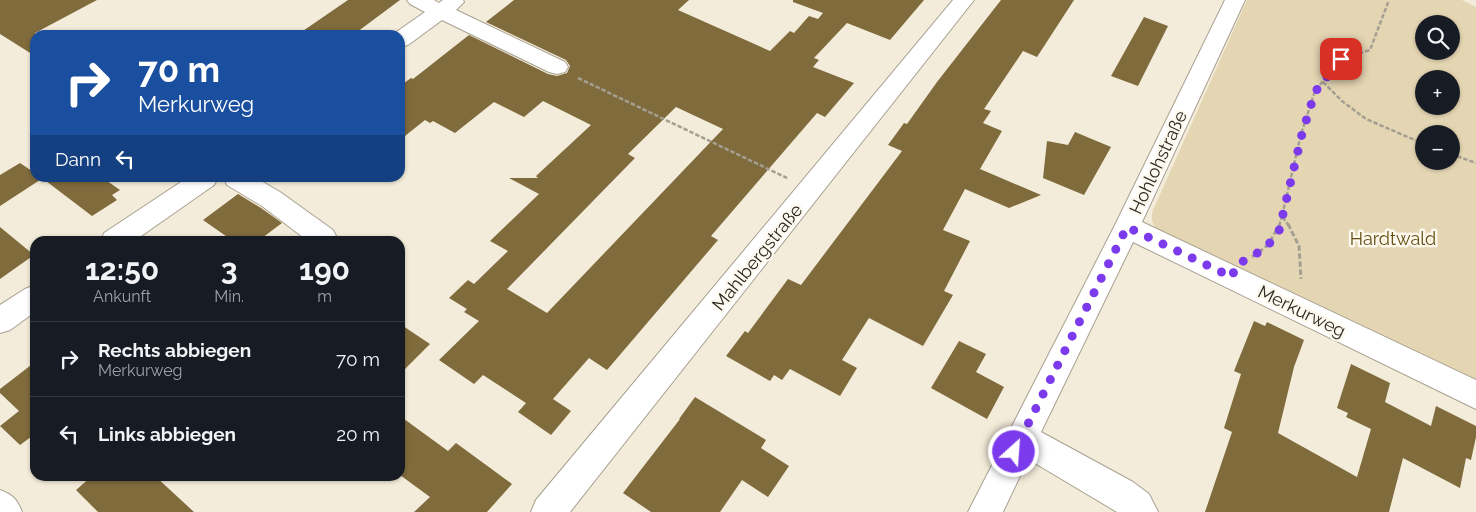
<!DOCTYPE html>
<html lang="de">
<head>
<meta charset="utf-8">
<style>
  :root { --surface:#171b24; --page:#242831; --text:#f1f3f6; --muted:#9ea1a6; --line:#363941 }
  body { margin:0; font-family:Raleway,sans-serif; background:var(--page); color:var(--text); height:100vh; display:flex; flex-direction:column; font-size:19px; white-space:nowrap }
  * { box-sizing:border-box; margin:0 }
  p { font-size:16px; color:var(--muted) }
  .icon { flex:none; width:28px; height:28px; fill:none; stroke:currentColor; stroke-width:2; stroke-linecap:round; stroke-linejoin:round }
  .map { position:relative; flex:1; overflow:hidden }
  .sheet { position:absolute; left:30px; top:236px; width:375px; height:245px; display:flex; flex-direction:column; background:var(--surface); border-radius:15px; box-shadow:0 1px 4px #0004 }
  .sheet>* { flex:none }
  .hud { position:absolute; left:30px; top:30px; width:375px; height:152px; border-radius:15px; box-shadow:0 1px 4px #0004; background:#1a4fa0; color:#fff; overflow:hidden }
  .controls { position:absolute; left:1415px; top:15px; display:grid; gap:10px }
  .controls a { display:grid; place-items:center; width:45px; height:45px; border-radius:50%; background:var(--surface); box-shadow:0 1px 4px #0004; font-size:25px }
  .pin { position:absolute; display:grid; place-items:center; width:42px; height:42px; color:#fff; margin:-21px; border-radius:10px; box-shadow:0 2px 8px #0006 }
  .me { position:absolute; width:55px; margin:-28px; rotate:26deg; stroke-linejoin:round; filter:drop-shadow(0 0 4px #0008) }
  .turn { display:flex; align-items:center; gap:18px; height:105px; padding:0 25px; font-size:22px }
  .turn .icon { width:65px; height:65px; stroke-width:2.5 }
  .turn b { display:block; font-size:35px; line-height:42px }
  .then { display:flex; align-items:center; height:48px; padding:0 25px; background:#0003; gap:10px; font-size:19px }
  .eta { display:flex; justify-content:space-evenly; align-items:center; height:85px; text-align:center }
  .eta b { font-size:30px; font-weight:700; line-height:35px }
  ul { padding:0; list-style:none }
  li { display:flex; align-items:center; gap:15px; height:75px; padding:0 25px; border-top:1px solid var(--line) }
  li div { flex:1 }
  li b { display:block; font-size:19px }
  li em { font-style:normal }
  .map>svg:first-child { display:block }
  .green { fill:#e5d6b3; fill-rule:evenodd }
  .building { fill:#7f6b3c; fill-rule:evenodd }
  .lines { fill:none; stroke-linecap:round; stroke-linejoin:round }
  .minor-casing { stroke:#a8a090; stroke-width:2 }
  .path-far1 { stroke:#a59f92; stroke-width:2.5; stroke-dasharray:4.5 2; stroke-linecap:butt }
  .path { stroke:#a59f92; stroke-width:3; stroke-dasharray:5.5 2.5; stroke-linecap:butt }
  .minor { fill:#fff; fill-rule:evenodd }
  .route { stroke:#7c3aed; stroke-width:9; stroke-dasharray:0 16.2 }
  .labels { text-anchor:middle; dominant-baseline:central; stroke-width:5; stroke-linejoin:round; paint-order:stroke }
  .street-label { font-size:18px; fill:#2c2922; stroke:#fef9ee }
  .park-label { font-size:18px; fill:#634d11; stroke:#fef9ee }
</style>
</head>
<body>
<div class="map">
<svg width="1476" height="512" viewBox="0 0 1476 512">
  <rect width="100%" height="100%" fill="#f4ecda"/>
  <path class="green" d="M1247,0H1462L1476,7V383L1160,233C1153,225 1150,220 1153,210ZM1424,24H1451V51H1424ZM1424,79H1451V106H1424ZM1424,134H1451V161H1424Z"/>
  <path class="building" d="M0,0H97L35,33V56L0,34Z
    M348,0H400L353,35H297Z
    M514,0H689L678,10L770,51L790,31L794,33L809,16L818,19L823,13L793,2V0H924L890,40L847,23L814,58L819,60L813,67L854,83L825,117L817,113L711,236L718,240L607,370L589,358L553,399L571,411L551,435L518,412L526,403L483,375L474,384L439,360L479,321L464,312L467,309L449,298L468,280L474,284L508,251L490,241L539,194L509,178H538L536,176L591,125L543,101L524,117L494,102L455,133L433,121L430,123L425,120L400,140V86L411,78L413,79L469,35L548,74L557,76L567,73L570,66L566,60L486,22ZM676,107L723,129L547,313L507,289L635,158L628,154Z
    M1001,0H1074L1037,57L1023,51L984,109L991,111L983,123L1002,131L980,169L1041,195L1009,208L965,189L943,230L970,241L944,291L953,295L923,346L869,318L842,360L857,368L840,396L790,369L782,380L774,375L770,381L726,356L745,331L748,333L788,279L801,285L902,151L888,145L904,123L907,124L937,82Z
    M1144,17L1168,26L1138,86L1111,76Z
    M1075,132L1111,147L1084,195L1043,178L1047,141L1068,145Z
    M20,163L35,173V178H43L0,206V175Z
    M42,178H103L120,190L112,195L117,200L92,216Z
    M238,194L261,208L282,223L258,241H233L203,220Z
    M0,227L34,255L0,279Z
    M1254,321L1265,326L1267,322L1304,340L1294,367L1278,433L1357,477L1371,429L1346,417L1348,413L1337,408L1351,364L1390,383L1385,402L1431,426L1436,406L1476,426V437L1471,460L1466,458L1460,488L1403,458L1389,512H1205L1232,432L1224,428L1241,374L1234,371Z
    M400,324L430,344L400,374Z
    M959,341L986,354L976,372L1004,387L987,419L931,388Z
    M35,362V434L20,445L0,426L19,411L0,393V389Z
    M695,397L766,440L761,448L789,466L768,497L742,480L720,512H651L623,493L680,419H679Z
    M400,416L448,451L456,443L512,484L487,512H414L430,497L400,475Z
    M92,476H155L194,512H98L76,490Z"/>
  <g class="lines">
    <g class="minor-casing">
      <path id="minor" d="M407,0H434L439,3L443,0H463L464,2L456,10L565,62L568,67L565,72L557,74L549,72L442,20L408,45L400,47V35H392L425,12L410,4Z
        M953,0H974L570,512H531L536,500Z
        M1225,0H1245L1142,222L1476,380V409L1133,242L1041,432L1133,482L1149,494L1158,512H1117L1028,459L1003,512H968L1114,227Z
        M187,178H218L214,185L134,241H101L104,233Z
        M224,178H256L280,192L333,230L337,238L335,241H308L262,206L227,185Z
        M35,285V312L10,330L0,333V305L25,289Z
        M0,490C13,495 17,499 22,512H0Z"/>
    </g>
    <path class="path-far1" d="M578,78L787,178
      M1323,82L1342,101L1366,119L1424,144
      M1451,154L1476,163
      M1279,226L1282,216
      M1289,226L1282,216L1301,134L1315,91L1341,59L1370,50L1389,0"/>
    <path class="path" d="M1288,224L1299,246L1301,279
      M1252,257L1268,245L1280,224"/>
    <use href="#minor" class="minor"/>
  </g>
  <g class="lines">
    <path class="route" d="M1014,452L1127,227L1232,277L1236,265C1253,256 1268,249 1279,231L1302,134L1315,92L1341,59"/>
  </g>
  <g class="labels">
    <g class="street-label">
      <text transform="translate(1158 162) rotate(-65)">Hohlohstraße</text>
      <text transform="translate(757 257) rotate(-51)">Mahlbergstraße</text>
      <text transform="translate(1302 311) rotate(26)">Merkurweg</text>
    </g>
    <g class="park-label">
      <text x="1393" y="238">Hardtwald</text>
    </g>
  </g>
</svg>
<div class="controls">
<a><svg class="icon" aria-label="search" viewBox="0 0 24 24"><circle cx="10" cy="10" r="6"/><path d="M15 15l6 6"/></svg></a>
<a>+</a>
<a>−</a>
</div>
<div class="pin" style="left:1341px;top:59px;background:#d93025"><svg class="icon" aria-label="arrive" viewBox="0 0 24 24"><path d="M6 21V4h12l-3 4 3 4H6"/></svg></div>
<svg class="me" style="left:1014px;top:452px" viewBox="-20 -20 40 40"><circle r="17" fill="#7c3aed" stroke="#fff" stroke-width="3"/><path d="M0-11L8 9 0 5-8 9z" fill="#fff"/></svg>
<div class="hud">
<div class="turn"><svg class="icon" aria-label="right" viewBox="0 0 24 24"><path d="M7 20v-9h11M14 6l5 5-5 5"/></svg><div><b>70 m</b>Merkurweg</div></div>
<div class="then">Dann<svg class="icon" aria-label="left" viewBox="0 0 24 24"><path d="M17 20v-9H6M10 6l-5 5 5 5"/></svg></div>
</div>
<section class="sheet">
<div class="eta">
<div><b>12:50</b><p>Ankunft</p></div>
<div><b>3</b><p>Min.</p></div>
<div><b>190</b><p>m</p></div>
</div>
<ul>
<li><svg class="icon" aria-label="right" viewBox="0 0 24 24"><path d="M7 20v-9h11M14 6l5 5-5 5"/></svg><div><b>Rechts abbiegen</b><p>Merkurweg</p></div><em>70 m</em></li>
<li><svg class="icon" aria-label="left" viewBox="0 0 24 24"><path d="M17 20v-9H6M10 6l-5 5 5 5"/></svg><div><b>Links abbiegen</b></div><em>20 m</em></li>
</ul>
</section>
</div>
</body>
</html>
